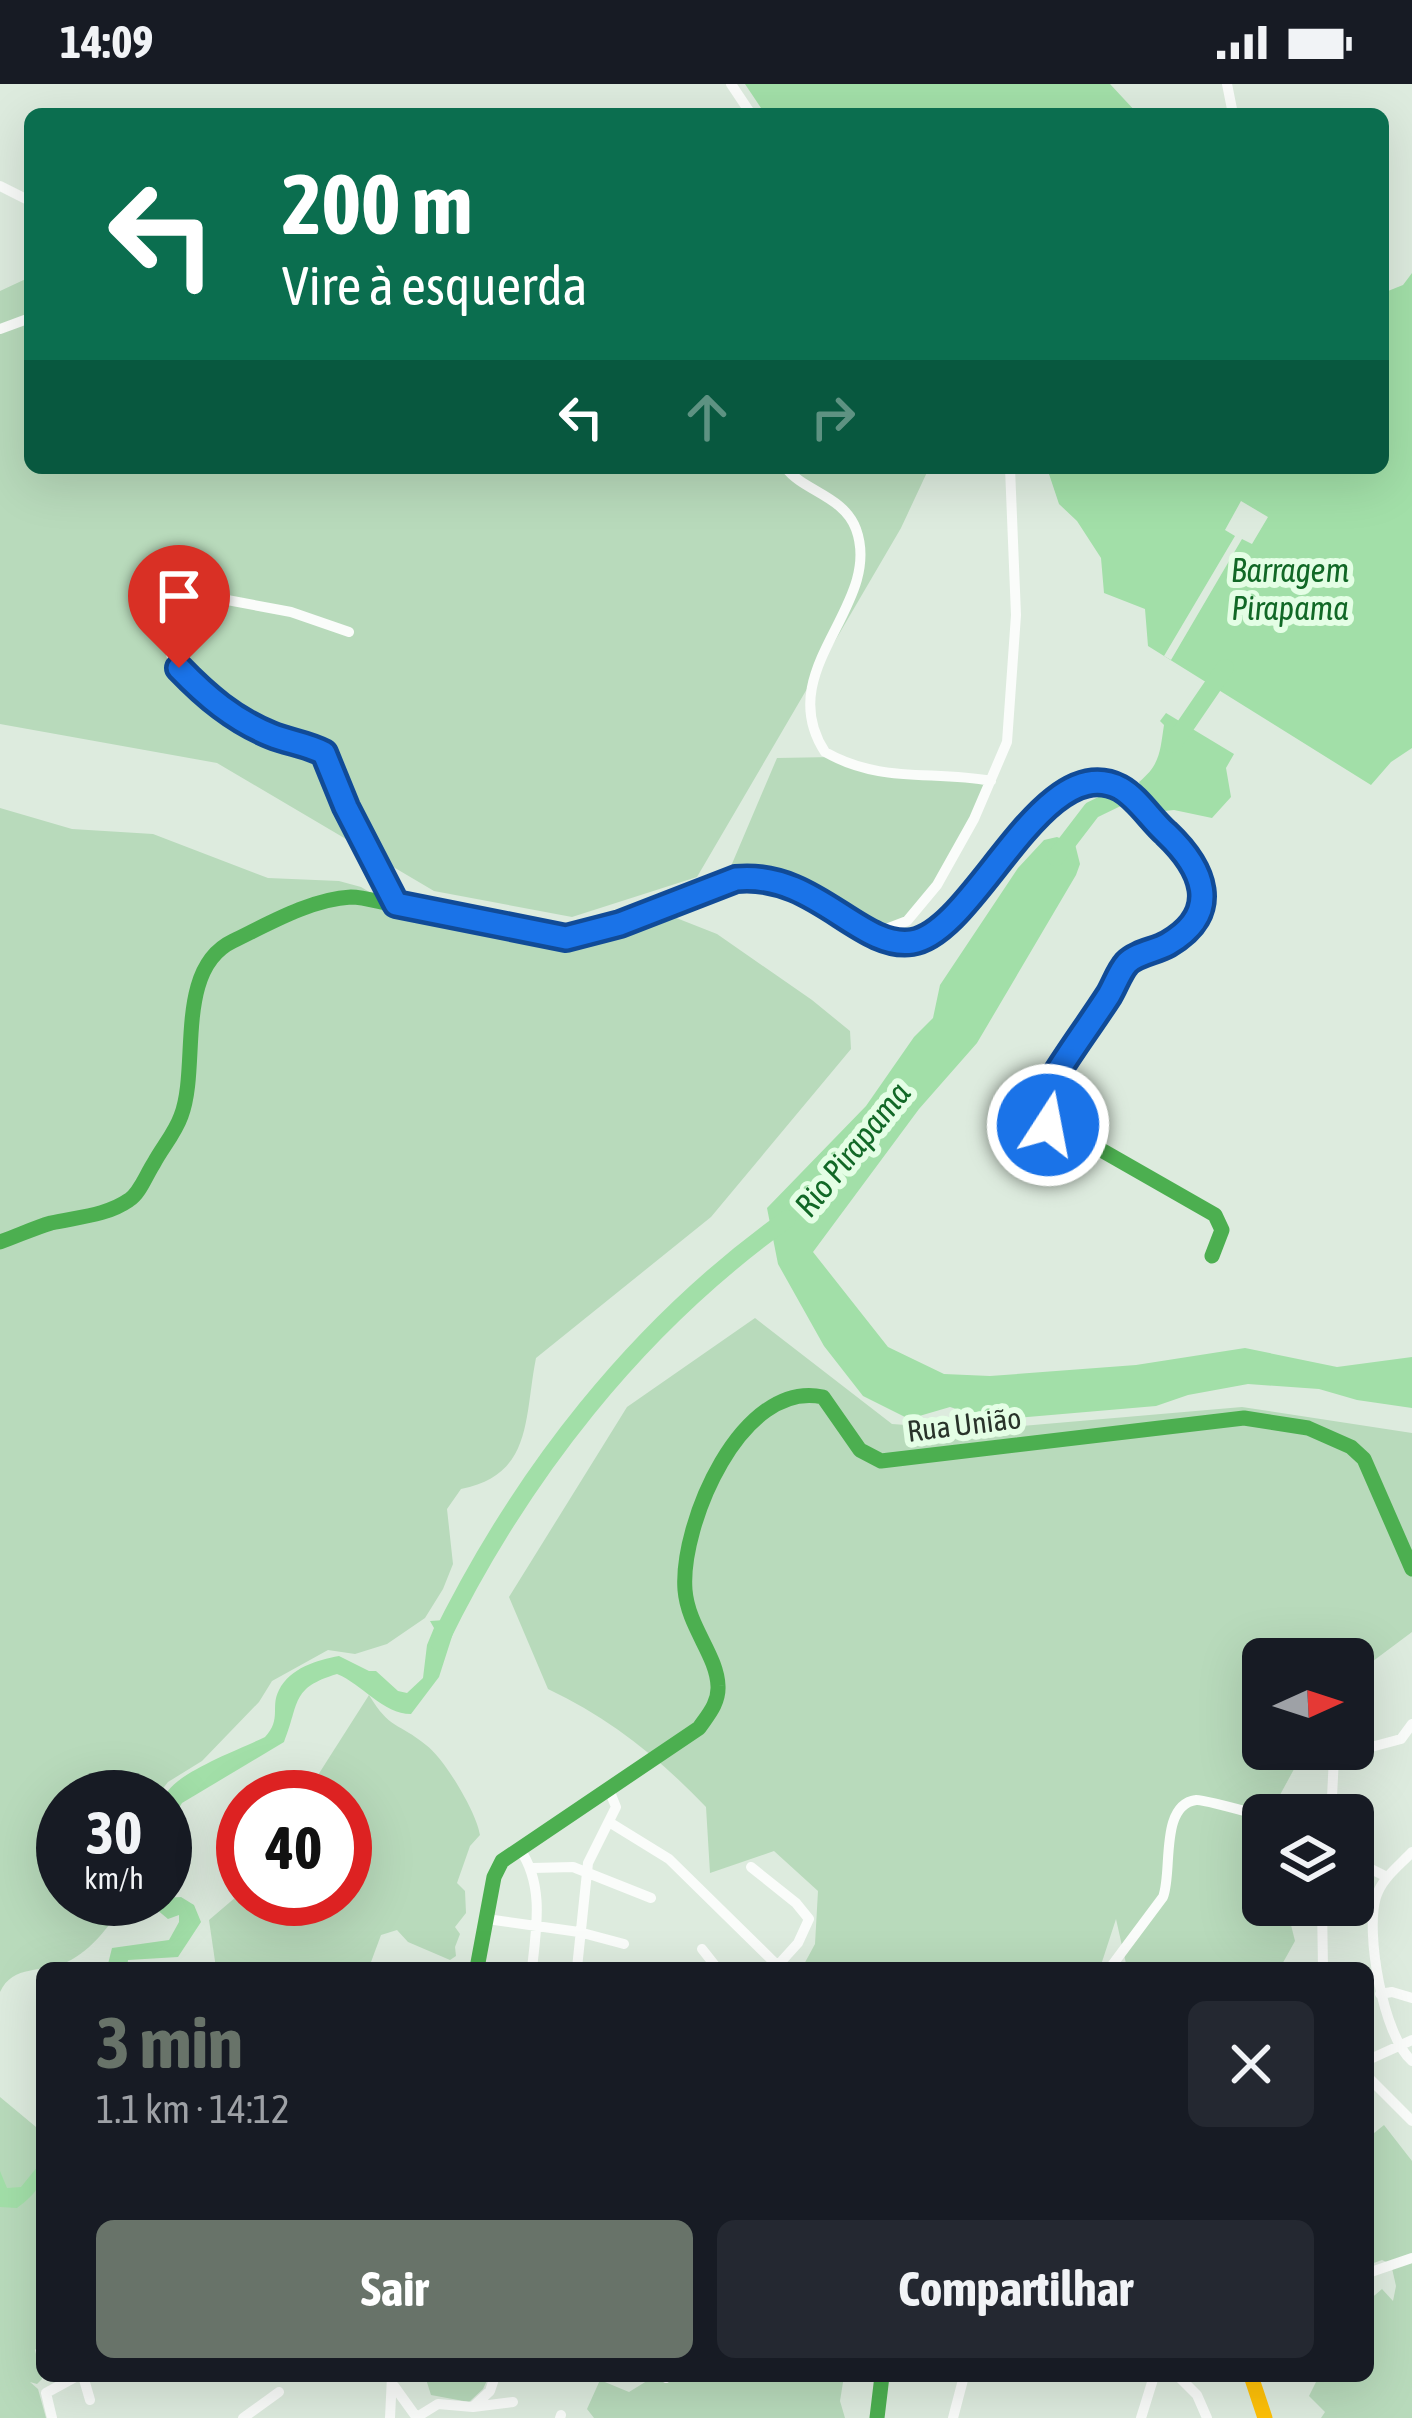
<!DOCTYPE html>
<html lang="pt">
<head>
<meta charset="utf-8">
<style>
  :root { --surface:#171b24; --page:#242831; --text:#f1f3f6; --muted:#9ea1a6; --accent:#687369 }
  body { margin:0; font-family:"Asap Condensed",sans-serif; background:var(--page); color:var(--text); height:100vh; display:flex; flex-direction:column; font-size:45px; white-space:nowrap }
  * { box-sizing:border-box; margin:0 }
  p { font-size:39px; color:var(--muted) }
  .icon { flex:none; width:66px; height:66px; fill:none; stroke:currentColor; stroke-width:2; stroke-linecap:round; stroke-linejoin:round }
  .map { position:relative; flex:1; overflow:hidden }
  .panel { position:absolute; left:36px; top:1878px; width:1338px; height:420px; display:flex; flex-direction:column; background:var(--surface); border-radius:18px; box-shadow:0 12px 48px #0002 }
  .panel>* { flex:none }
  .guide { position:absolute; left:24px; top:24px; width:1365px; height:366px; border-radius:18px; box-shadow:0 12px 48px #0002; background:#0b6e4f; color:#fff; overflow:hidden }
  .needle { width:78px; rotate:87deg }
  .controls { position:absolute; left:1242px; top:1554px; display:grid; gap:24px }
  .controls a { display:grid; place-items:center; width:132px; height:132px; border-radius:18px; background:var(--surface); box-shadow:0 12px 48px #0002; font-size:60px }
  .speed { position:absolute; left:36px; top:1686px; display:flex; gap:24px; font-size:60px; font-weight:700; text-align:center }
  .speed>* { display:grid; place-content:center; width:156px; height:156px; border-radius:50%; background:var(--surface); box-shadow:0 12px 48px #0002; line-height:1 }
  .speed small { font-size:30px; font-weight:400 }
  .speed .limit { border:18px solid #d22; background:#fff; color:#111 }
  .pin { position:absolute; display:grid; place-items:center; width:102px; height:102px; color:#fff; margin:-123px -51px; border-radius:50% 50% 50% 0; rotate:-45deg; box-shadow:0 0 12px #0007 }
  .pin .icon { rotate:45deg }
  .me { position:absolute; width:132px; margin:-66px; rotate:11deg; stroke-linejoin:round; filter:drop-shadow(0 0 9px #0008) }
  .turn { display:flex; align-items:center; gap:42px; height:252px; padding:0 60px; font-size:54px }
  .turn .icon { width:156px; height:156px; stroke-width:2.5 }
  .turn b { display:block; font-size:84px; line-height:102px }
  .lanes { display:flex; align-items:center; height:114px; padding:0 60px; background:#0003; justify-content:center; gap:60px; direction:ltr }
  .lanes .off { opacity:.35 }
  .round { display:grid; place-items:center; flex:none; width:126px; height:126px; border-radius:18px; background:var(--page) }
  .overview { display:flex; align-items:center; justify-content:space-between; height:204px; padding:0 60px }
  h1 { font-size:72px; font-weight:700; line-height:90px; color:var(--accent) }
  .button { display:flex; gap:24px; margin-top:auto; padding:24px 60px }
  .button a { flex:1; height:138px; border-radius:18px; background:var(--accent); color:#fff; font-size:48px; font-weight:700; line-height:138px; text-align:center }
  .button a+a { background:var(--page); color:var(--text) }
  .status { display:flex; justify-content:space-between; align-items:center; height:84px; padding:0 60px; background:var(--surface); direction:ltr }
  .status svg { height:33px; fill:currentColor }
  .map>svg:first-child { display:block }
  .green { fill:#b8dabb }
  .water { fill:#a2dfa8 }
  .pier { fill:#ddebde }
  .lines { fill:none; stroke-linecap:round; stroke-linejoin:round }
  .river { stroke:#a2dfa8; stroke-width:18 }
  .street { stroke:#fafcfa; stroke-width:10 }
  .fast { stroke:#4caf50; stroke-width:15 }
  .slow { stroke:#ffc107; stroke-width:15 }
  .route-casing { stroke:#114b97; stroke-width:30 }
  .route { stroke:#1a73e8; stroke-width:21 }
  .labels { text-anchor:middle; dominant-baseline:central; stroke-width:12; stroke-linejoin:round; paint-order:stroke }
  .street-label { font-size:30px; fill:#29332a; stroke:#e4fee5 }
  .water-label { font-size:33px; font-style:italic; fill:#116826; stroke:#e4fee5 }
</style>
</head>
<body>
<div class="status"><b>14:09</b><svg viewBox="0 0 49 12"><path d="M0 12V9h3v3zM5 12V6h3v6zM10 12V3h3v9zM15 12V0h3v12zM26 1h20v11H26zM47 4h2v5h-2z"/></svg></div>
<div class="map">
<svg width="1412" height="2334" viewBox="0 0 1412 2334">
  <rect width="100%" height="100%" fill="#ddebde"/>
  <path class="green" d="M30,193V384H929L901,444L697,793L572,833L434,807L217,679L0,640V207Z
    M833,673L844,679L989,698L935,801L884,855L799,803L723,801L777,674Z
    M0,724L72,745L153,750L268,794L339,797L361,803L386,818L549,852L656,826L717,850L812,916L850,947L851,965L711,1133L536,1274C524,1334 533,1391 461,1405L447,1425L453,1480L443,1505L425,1534L387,1560L355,1570L328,1566L272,1597L259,1618L202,1677L168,1698L156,1713H63V1815H125C114,1838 91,1867 67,1878C43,1889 13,1880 0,1908Z
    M755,1234L892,1340L976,1346L1242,1323L1412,1349V1548L1353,1592V1575H1263V1665H1305L1269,1731H1263V1750L1256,1772L1263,1782V1821H1286L1295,1857L1280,1884H1127L1116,1835L1100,1884H802L815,1860L818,1807L774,1767L710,1789L706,1723C659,1674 610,1634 548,1605L509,1513L627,1323Z
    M369,1611C390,1646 398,1638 426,1661C444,1674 477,1729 480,1751L470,1762L457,1799L465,1807L466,1829L455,1843L460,1850L455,1863L456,1872L450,1876L408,1858L397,1846L381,1851L371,1878L387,1884H216L209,1836L243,1807V1815H345V1713H304Z
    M0,2013L42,2048V2258L35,2266L42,2295L37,2300L30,2298L38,2305L46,2334H0Z
    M1384,2041L1412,2077V2334H1321L1325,2328L1309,2312L1319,2292H1368V2217L1382,2205L1393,2217L1396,2202L1391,2180L1382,2176L1368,2181V2054Z
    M425,2292H489L483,2305L469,2318L431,2311Z
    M655,2292H844L840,2317L845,2334H594L587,2325L600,2296L629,2308Z"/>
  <path class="water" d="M745,0H1110L1137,29L765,30Z
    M1412,189V664L1391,678L1371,701L1148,562L1145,525L1104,509L1101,474L1077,437L1059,420L1047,384H1383V219L1388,207L1403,201Z
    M1166,629L1234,670L1226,684L1231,713L1212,734L1174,726L1155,728L1148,721L1139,698C1161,680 1160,666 1164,641L1160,637Z
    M1057,753L1075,760L1080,780L1076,791L977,959L919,1025L813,1168L888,1263L944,1290L990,1292L1136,1281L1245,1264L1337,1283L1412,1273V1324L1357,1316L1319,1305L1248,1300L1188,1311L1156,1322L991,1336L950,1323L909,1335L863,1312L824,1262L778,1180L767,1124L866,1022L914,953L933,934L940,901L1018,784L1044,756Z
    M445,1536L456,1540L439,1593L411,1630C383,1630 362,1600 337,1590C290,1604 300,1619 284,1658L182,1719L165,1747C165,1736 161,1717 168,1707C183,1686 240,1665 265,1653C282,1635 270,1623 279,1606C290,1584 317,1576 339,1572L369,1587H376L398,1607L407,1609L423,1594L427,1561L434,1544L430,1537Z
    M181,1813L194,1821L201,1838L178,1873L128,1876L127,1884H107L112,1864L169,1856L179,1838V1831L168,1835L144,1815Z
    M42,2077C42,2102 37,2109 17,2124L0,2123V2087L7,2104L21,2103Z"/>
  <path class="pier" d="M1241,417L1268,433L1252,460L1242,455L1171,576L1164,572L1235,452L1225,446Z"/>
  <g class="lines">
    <path class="river" d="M1173,660L1225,584
      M1056,773L1092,726L1123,711
      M439,1558C520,1392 636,1243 787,1135"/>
    <path class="street" d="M731,0L751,30
      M1227,0L1233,30
      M0,102L30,117
      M0,245L30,234
      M786,384C803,407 844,412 856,445C884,522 771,585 825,668C882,700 931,686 991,697
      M349,548L291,528L190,509C176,514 171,523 170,538C169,549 168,566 173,576C187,605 225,629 253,642C276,654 302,657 324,669L346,723L396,821
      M873,850L907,837L937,801L974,735L1007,658L1016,531L1010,384
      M1318,1731L1332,1713L1334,1673L1401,1655L1412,1640
      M609,1738L669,1775L780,1884
      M519,1764C544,1799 537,1842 532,1884
      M1412,1768C1399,1782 1382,1794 1376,1813C1365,1848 1383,1952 1412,1977
      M1353,1776L1387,1793
      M751,1783L796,1819L809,1835L798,1859L779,1880
      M533,1784L573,1783L651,1814
      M1322,1821L1323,1884
      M487,1835L579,1848L624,1860
      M702,1865L717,1884
      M577,1884L588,1779L616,1723L608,1703
      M1110,1884L1163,1813C1173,1788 1159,1721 1196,1716C1202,1715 1252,1729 1263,1732
      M1380,1910L1392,1908L1412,1914
      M1368,1976L1412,1956
      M1368,1993L1412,2037
      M1368,2189L1412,2174
      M83,2292L90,2316
      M665,2292L666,2294
      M1178,2292L1197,2311L1207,2334
      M394,2302L417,2334
      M475,2321L490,2307L495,2292
      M417,2333L438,2320L473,2323L513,2318
      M52,2334L46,2309L77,2292
      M243,2334L279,2308
      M390,2334L392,2292
      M560,2334L561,2331
      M953,2334L964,2292
      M1141,2334L1154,2292"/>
    <path class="fast" d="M1058,1049L1089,1059L1215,1131L1222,1146L1212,1172
      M0,1158C17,1152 34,1144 51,1139C77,1133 106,1132 129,1116C140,1109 146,1091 154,1079C162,1064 175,1049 181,1032C200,983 174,885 233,857C268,840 311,815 351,813C365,813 382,819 396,821C447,832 534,859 583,851C641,842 705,788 763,795C813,801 866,866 911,857C979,844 1011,722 1091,699
      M477,1884L494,1793L502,1777L699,1644C708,1631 719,1619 718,1602C717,1571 688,1543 685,1506C680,1441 741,1295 823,1313L860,1366L881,1377L1244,1334L1308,1344L1351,1363L1364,1375L1412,1485
      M877,2334L882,2292"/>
    <path class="slow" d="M1058,1049C1018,1023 1082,948 1101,922C1109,909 1115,894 1125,882C1135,870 1152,868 1166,861C1224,833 1200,783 1165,749C1142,727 1126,700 1091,699
      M1251,2292L1265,2334"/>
  </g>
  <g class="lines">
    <g class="route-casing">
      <path id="route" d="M179,584C206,612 234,636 271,651C288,658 307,660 324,669L346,723L396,820L566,854L620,840L736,795C815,787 860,866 912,858C976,848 1042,664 1120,704C1138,714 1151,736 1166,749C1203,784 1223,828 1168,860C1156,867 1137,869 1127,879C1119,888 1115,901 1109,911C1089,942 1067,971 1048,1003L1044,1026L1048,1041"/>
    </g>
    <use href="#route" class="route"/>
  </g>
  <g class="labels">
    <g class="street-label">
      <text transform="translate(964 1340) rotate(-7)">Rua União</text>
    </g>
    <g class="water-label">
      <text x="1290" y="486">Barragem<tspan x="1290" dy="38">Pirapama</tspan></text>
      <text transform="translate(852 1065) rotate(-51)">Rio Pirapama</text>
    </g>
  </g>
</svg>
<div class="controls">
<a><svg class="needle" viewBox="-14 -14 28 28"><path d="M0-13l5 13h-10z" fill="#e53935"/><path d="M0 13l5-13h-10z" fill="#9ea1a6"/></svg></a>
<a><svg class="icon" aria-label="layers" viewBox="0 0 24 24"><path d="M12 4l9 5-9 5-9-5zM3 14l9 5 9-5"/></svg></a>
</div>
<div class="speed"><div>30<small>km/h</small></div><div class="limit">40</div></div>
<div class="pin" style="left:179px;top:584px;background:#d93025"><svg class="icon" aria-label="arrive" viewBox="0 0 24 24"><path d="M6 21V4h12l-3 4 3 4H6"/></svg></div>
<svg class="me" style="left:1048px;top:1041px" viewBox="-20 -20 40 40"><circle r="17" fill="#1a73e8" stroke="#fff" stroke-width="3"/><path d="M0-11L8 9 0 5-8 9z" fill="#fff"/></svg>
<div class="guide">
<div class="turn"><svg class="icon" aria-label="left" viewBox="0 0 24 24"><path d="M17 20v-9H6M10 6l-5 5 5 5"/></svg><div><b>200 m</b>Vire à esquerda</div></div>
<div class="lanes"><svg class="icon" aria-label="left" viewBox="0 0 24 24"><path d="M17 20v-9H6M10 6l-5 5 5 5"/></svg><svg class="icon off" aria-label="ahead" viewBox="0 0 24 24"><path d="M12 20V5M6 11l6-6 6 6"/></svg><svg class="icon off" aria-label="right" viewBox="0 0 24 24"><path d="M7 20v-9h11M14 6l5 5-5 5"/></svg></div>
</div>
<section class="panel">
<div class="overview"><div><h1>3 min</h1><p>1.1 km · 14:12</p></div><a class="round"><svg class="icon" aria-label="close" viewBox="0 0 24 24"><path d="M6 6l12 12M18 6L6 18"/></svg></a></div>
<div class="button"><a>Sair</a><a>Compartilhar</a></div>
</section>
</div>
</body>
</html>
